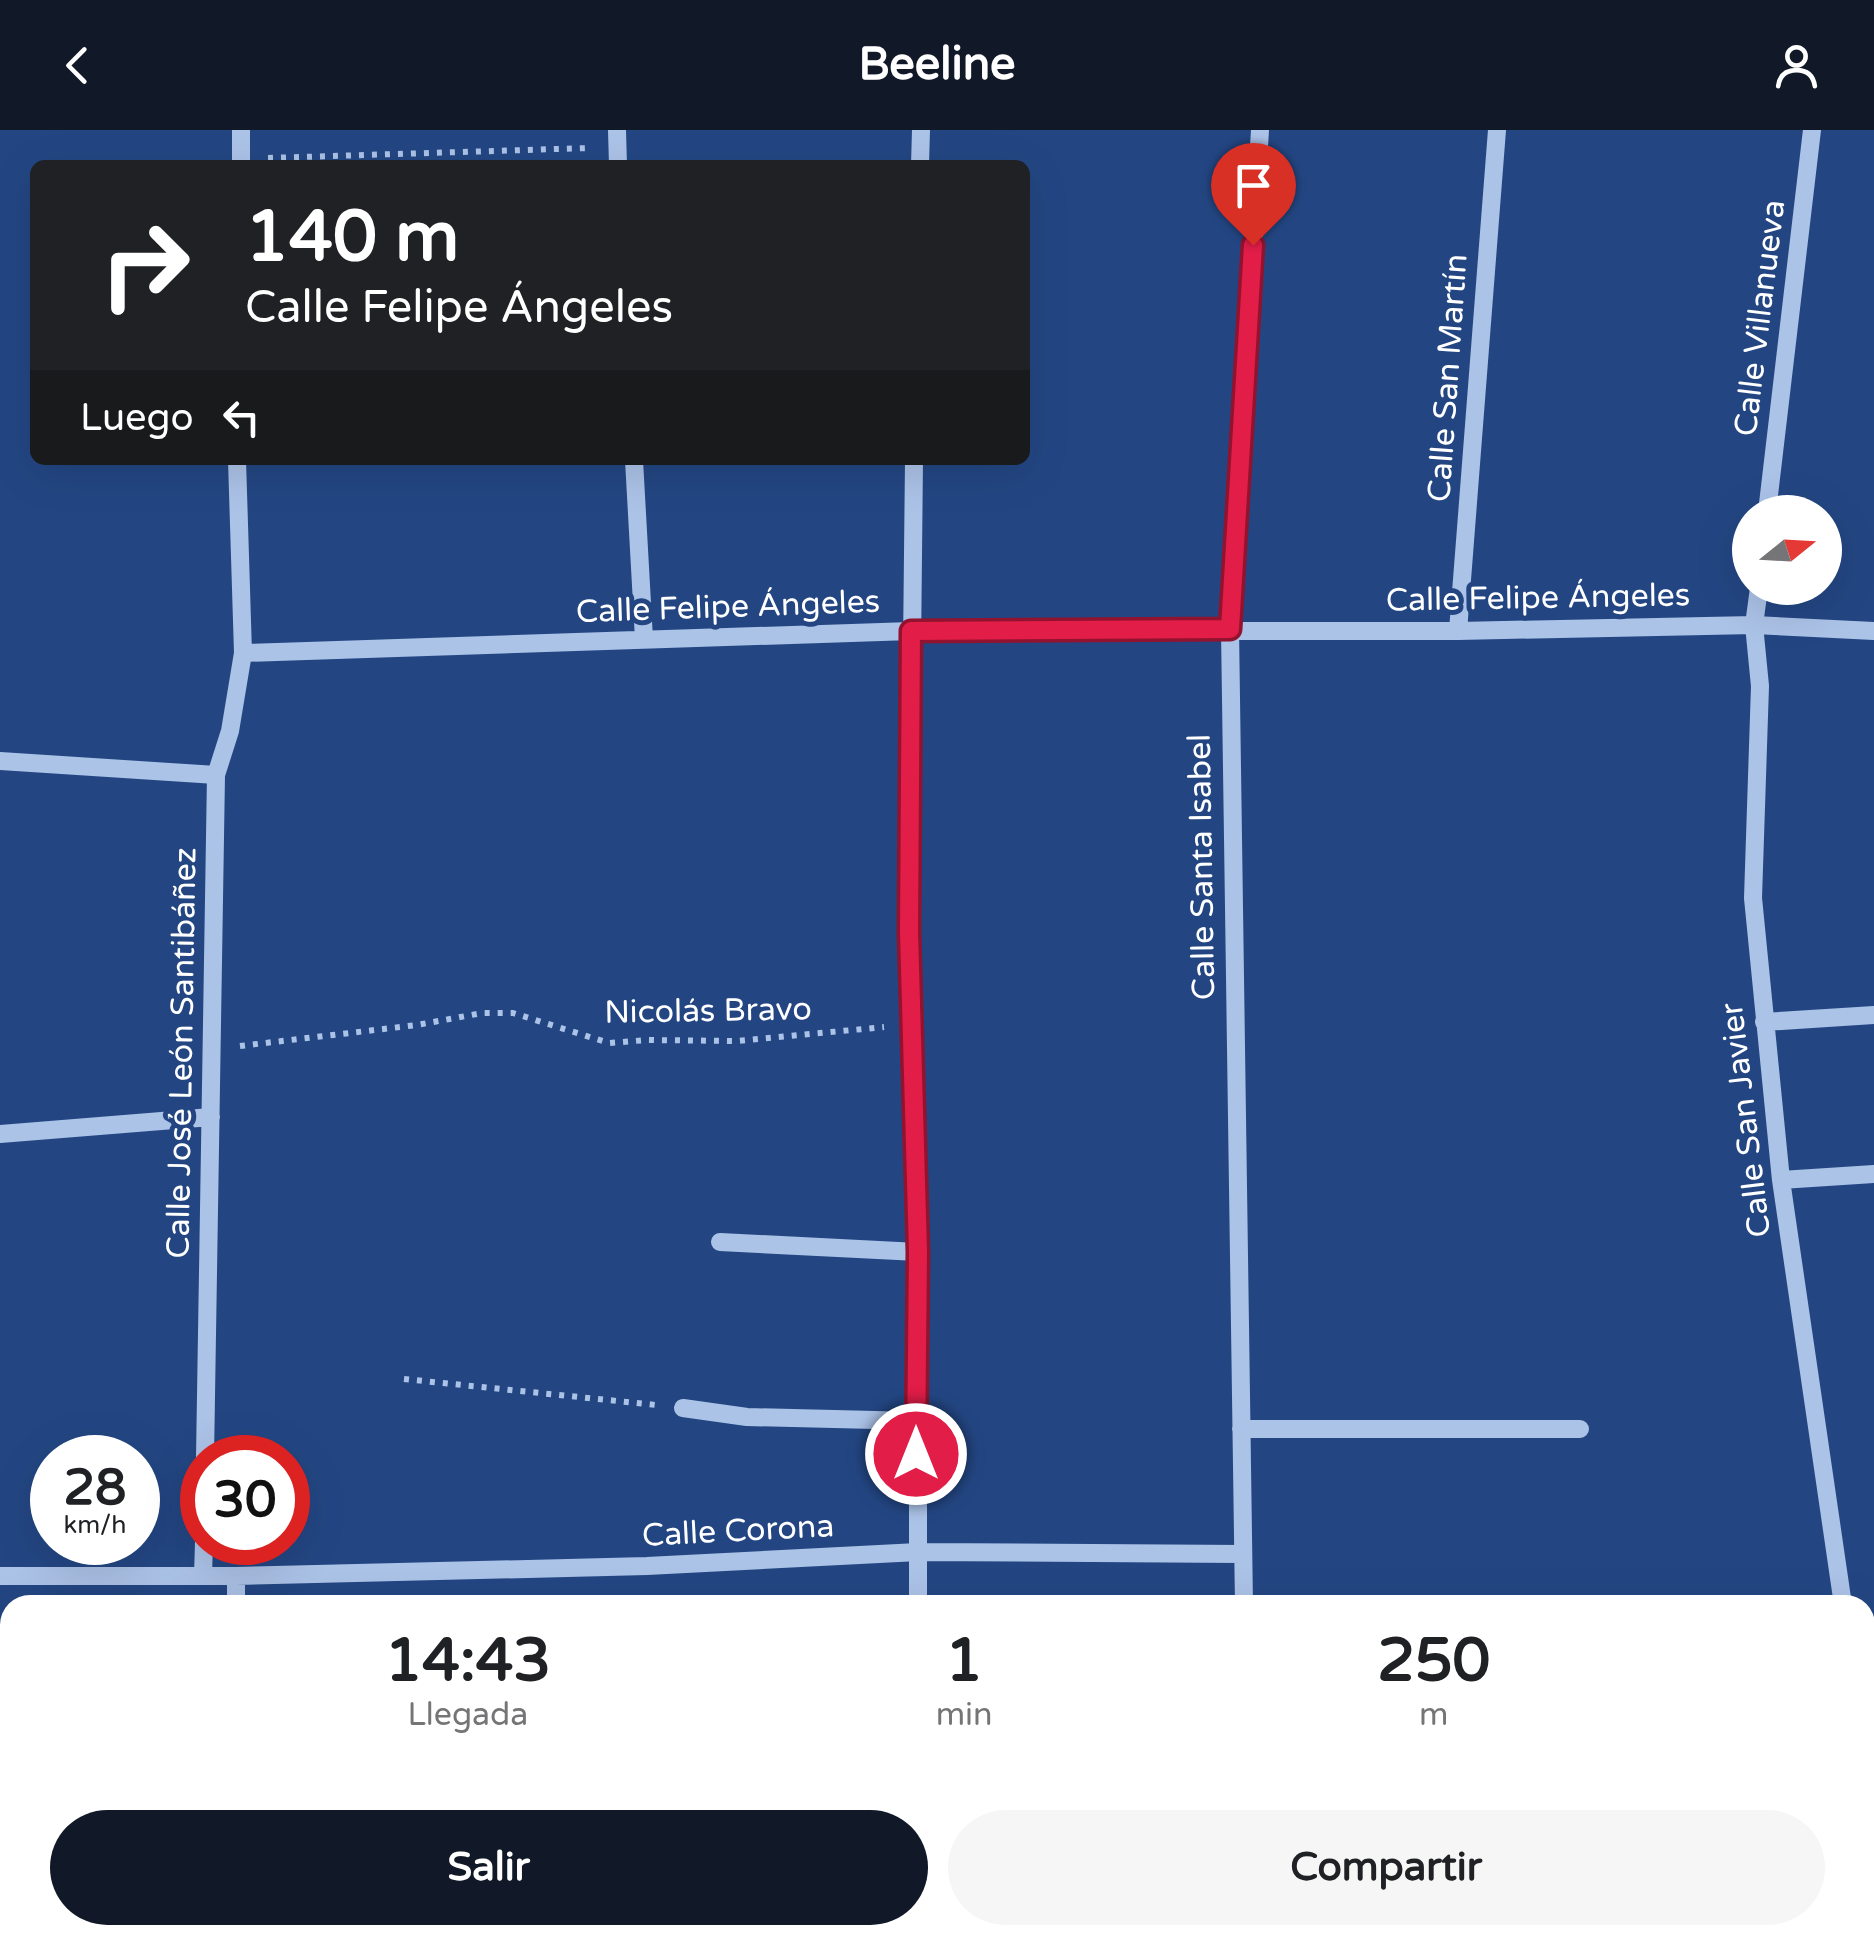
<!DOCTYPE html>
<html lang="es">
<head>
<meta charset="utf-8">
<style>
  :root { --surface:#fff; --page:#f6f6f6; --text:#202124; --muted:#757577; --accent:#111827 }
  body { margin:0; font-family:"Varela Round",sans-serif; background:var(--page); color:var(--text); height:100vh; display:flex; flex-direction:column; font-size:38px; white-space:nowrap }
  * { box-sizing:border-box; margin:0 }
  p { font-size:32px; color:var(--muted) }
  .icon { flex:none; width:55px; height:55px; fill:none; stroke:currentColor; stroke-width:2; stroke-linecap:round; stroke-linejoin:round }
  .map { position:relative; flex:1; overflow:hidden }
  .drawer { position:absolute; left:0px; top:1465px; width:1875px; height:350px; display:flex; flex-direction:column; background:var(--surface); border-radius:30px 30px 0 0; box-shadow:0 10px 40px #0002 }
  .drawer>* { flex:none }
  .hud { position:absolute; left:30px; top:30px; width:1000px; height:305px; border-radius:15px; box-shadow:0 10px 40px #0002; background:#202124; color:#fff; overflow:hidden }
  .needle { width:65px; rotate:72deg }
  .tools { position:absolute; left:1732px; top:365px; display:grid; gap:20px }
  .tools a { display:grid; place-items:center; width:110px; height:110px; border-radius:50%; background:var(--surface); box-shadow:0 10px 40px #0002; font-size:50px }
  .speed { position:absolute; left:30px; top:1305px; display:flex; gap:20px; font-size:50px; font-weight:700; text-align:center }
  .speed>* { display:grid; place-content:center; width:130px; height:130px; border-radius:50%; background:var(--surface); box-shadow:0 10px 40px #0002; line-height:1 }
  .speed small { font-size:25px; font-weight:400 }
  .speed .limit { border:15px solid #d22; background:#fff; color:#111 }
  .pin { position:absolute; display:grid; place-items:center; width:85px; height:85px; color:#fff; margin:-102px -42px; border-radius:50% 50% 50% 0; rotate:-45deg; box-shadow:0 0 10px #0007 }
  .pin .icon { rotate:45deg }
  .me { position:absolute; width:110px; margin:-55px; rotate:0deg; stroke-linejoin:round; filter:drop-shadow(0 0 8px #0008) }
  .turn { display:flex; align-items:center; gap:35px; height:210px; padding:0 50px; font-size:45px }
  .turn .icon { width:130px; height:130px; stroke-width:2.5 }
  .turn b { display:block; font-size:70px; line-height:85px }
  .then { display:flex; align-items:center; height:95px; padding:0 50px; background:#0003; gap:20px; font-size:38px }
  .eta { display:flex; justify-content:space-evenly; align-items:center; height:170px; text-align:center }
  .eta b { font-size:60px; font-weight:700; line-height:70px }
  .primary-button { display:flex; gap:20px; margin-top:auto; padding:20px 50px }
  .primary-button a { flex:1; height:115px; border-radius:60px; background:var(--accent); color:#fff; font-size:40px; font-weight:700; line-height:115px; text-align:center }
  .primary-button a+a { background:var(--page); color:var(--text) }
  header { display:flex; justify-content:space-between; align-items:center; height:130px; padding:0 50px; background:var(--accent); color:#fff; font-size:45px; font-weight:700 }
  .map>svg:first-child { display:block }
  .lines { fill:none; stroke-linecap:round; stroke-linejoin:round }
  .path { stroke:#acc3e8; stroke-width:6; stroke-dasharray:5 8; stroke-linecap:butt }
  .minor { stroke:#acc3e8; stroke-width:18 }
  .route-casing { stroke:#92132f; stroke-width:25 }
  .route { stroke:#e11d48; stroke-width:18 }
  .labels { text-anchor:middle; dominant-baseline:central; stroke-width:10; stroke-linejoin:round; paint-order:stroke }
  .street-label { font-size:32px; fill:#fff; stroke:#234683 }
</style>
</head>
<body>
<header><svg class="icon" aria-label="back" viewBox="0 0 24 24"><path d="M15 5l-7 7 7 7"/></svg>Beeline<svg class="icon" aria-label="person" viewBox="0 0 24 24"><circle cx="12" cy="8" r="4"/><path d="M4 21q1-7 8-7t8 7"/></svg></header>
<div class="map">
<svg width="1874" height="1815" viewBox="0 0 1874 1815">
  <rect width="100%" height="100%" fill="#234683"/>
  <g class="lines">
    <path class="path" d="M268,28L590,18
      M240,916L417,895L482,883H513L609,913L647,910L737,911L884,897
      M404,1249L656,1275"/>
    <path class="minor" d="M241,0V35
      M617,0L618,35
      M920,35L921,0
      M634,330L644,509
      M914,330L909,802L918,1122V1475
      M1767,382L1812,0
      M1759,458L1754,495L1760,556L1753,768L1781,1050L1843,1475
      M1458,501L1497,0
      M243,523L911,501H1458L1754,495L1874,501
      M0,631L216,645
      M1764,892L1874,885
      M0,1004L211,987
      M1781,1050L1874,1044
      M720,1112L918,1122
      M683,1278L747,1287L916,1291
      M1241,1299H1580
      M205,1328L216,645L230,601L243,523L237,330
      M204,1412L203,1446H236V1475
      M0,1446H203
      M236,1446L647,1436L918,1422L1243,1424
      M1244,1475L1230,499L1260,0
      M1865,1622L1868,1642L1865,1734
      M1865,1787L1874,1786
      M938,1805L939,1815
      M1249,1805V1815
      M1864,1805V1815
      M231,1815V1805"/>
  </g>
  <g class="lines">
    <g class="route-casing">
      <path id="route" d="M916,1324L918,1122L909,802L911,501L1230,499L1253,115"/>
    </g>
    <use href="#route" class="route"/>
  </g>
  <g class="labels">
    <g class="street-label">
      <text transform="translate(1760 188) rotate(-83)">Calle Villanueva</text>
      <text transform="translate(1448 248) rotate(-86)">Calle San Martín</text>
      <text transform="translate(1538 468) rotate(-1)">Calle Felipe Ángeles</text>
      <text transform="translate(728 477) rotate(-2)">Calle Felipe Ángeles</text>
      <text transform="translate(1202 737) rotate(-91)">Calle Santa Isabel</text>
      <text transform="translate(708 881) rotate(-1)">Nicolás Bravo</text>
      <text transform="translate(182 923) rotate(-89)">Calle José León Santibáñez</text>
      <text transform="translate(1746 990) rotate(-97)">Calle San Javier</text>
      <text transform="translate(738 1401) rotate(-3)">Calle Corona</text>
    </g>
  </g>
</svg>
<div class="tools">
<a><svg class="needle" viewBox="-14 -14 28 28"><path d="M0-13l5 13h-10z" fill="#e53935"/><path d="M0 13l5-13h-10z" fill="#757577"/></svg></a>
</div>
<div class="speed"><div>28<small>km/h</small></div><div class="limit">30</div></div>
<div class="pin" style="left:1253px;top:115px;background:#d93025"><svg class="icon" aria-label="arrive" viewBox="0 0 24 24"><path d="M6 21V4h12l-3 4 3 4H6"/></svg></div>
<svg class="me" style="left:916px;top:1324px" viewBox="-20 -20 40 40"><circle r="17" fill="#e11d48" stroke="#fff" stroke-width="3"/><path d="M0-11L8 9 0 5-8 9z" fill="#fff"/></svg>
<div class="hud">
<div class="turn"><svg class="icon" aria-label="right" viewBox="0 0 24 24"><path d="M7 20v-9h11M14 6l5 5-5 5"/></svg><div><b>140 m</b>Calle Felipe Ángeles</div></div>
<div class="then">Luego<svg class="icon" aria-label="left" viewBox="0 0 24 24"><path d="M17 20v-9H6M10 6l-5 5 5 5"/></svg></div>
</div>
<section class="drawer">
<div class="eta">
<div><b>14:43</b><p>Llegada</p></div>
<div><b>1</b><p>min</p></div>
<div><b>250</b><p>m</p></div>
</div>
<div class="primary-button"><a>Salir</a><a>Compartir</a></div>
</section>
</div>
</body>
</html>
